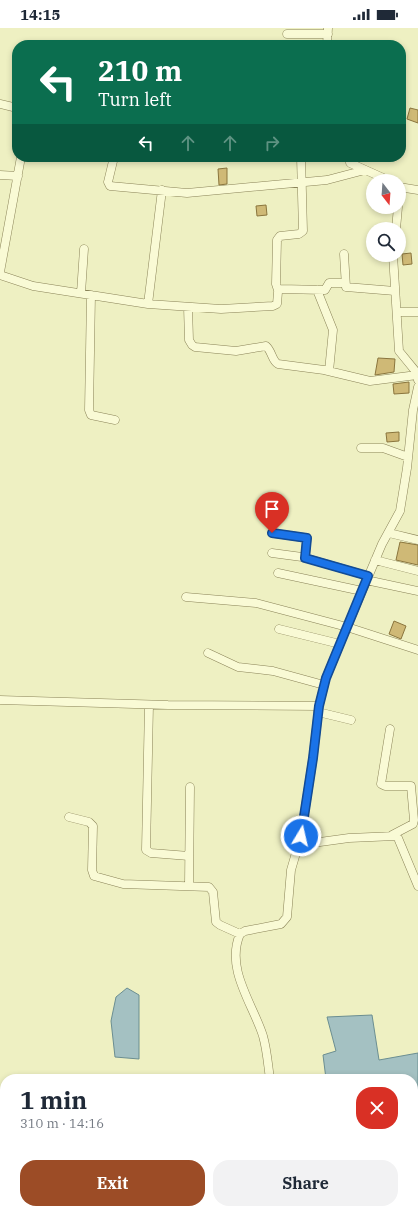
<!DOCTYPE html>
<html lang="en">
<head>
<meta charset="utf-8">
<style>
  :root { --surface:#fff; --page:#f2f2f3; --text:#1f2937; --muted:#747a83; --accent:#9c4c26 }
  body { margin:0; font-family:"IBM Plex Serif",serif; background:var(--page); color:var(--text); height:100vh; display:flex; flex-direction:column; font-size:15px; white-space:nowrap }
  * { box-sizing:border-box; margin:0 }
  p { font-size:13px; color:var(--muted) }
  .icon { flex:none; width:22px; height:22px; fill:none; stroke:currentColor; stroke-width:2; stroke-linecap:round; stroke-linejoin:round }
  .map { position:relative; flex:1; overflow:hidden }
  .sheet { position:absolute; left:0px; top:1046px; width:418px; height:140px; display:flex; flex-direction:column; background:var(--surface); border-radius:16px 16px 0 0; box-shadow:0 2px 6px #0003 }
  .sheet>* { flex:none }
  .guide { position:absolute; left:12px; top:12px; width:394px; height:122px; border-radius:16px; box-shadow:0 2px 6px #0003; background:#0b6e4f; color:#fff; overflow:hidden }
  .needle { width:26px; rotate:163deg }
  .buttons { position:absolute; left:366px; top:146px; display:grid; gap:8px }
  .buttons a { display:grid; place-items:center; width:40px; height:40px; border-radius:50%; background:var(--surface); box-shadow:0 2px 6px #0003; font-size:20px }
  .pin { position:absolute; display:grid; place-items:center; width:34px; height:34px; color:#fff; margin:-41px -17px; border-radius:50% 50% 50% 0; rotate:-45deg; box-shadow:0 0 4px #0007 }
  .pin .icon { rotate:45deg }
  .me { position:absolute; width:44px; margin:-22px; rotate:9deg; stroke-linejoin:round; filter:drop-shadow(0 0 3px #0008) }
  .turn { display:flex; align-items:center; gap:14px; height:84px; padding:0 20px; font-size:18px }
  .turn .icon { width:52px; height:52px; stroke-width:2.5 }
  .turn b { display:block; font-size:28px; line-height:34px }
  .lanes { display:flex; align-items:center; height:38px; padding:0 20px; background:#0003; justify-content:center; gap:20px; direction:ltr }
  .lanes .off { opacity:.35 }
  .round { display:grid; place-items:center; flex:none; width:42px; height:42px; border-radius:16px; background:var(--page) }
  .head { display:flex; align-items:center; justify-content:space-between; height:68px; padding:0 20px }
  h1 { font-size:24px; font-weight:800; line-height:30px }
  .cta { display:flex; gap:8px; margin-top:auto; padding:8px 20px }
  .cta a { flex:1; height:46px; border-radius:16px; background:var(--accent); color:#fff; font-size:16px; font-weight:800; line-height:46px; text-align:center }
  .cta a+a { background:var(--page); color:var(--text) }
  .status { display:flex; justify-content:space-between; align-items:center; height:28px; padding:0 20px; background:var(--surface); direction:ltr }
  .status svg { height:11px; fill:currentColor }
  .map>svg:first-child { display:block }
  .water { fill:#a4c1c2; stroke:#6b8e91 }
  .building { fill:#cfb976; stroke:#8a753d }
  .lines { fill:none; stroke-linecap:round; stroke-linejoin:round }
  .street-casing { stroke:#8a8358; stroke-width:9 }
  .street { stroke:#f9fad5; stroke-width:8 }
  .route-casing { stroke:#114b97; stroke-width:10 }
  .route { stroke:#1a73e8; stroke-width:7 }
</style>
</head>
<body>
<div class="status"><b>14:15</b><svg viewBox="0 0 49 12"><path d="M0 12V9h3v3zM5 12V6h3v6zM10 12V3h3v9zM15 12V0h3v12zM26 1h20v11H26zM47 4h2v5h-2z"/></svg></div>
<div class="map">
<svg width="418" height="1186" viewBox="0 0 418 1186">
  <rect width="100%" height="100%" fill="#eef0c2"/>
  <path class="water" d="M127,960L139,967V1031L115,1029L111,993L116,969Z
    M372,987L379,1032L418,1025V1159H413V1051H326L323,1027L336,1023L327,989Z"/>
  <path class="building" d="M410,80L418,82V95L407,91Z
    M227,140V156L219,157L218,141Z
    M266,177L267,187L257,188L256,178Z
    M411,225L412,236L403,237L402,226Z
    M378,330L395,331L394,344L375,347Z
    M409,354V365L394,366L393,356Z
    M399,404V413L387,414L386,405Z
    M400,514L418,517V537L396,532Z
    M394,593L406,598L401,611L389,606Z"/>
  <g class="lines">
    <g class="street-casing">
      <path id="street" d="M287,6H328
        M327,17L328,0
        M0,76L17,80
        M114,129L108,154L110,158L187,165L327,152L365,142
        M350,129V135L390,153
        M0,147L18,148
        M399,159L418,162
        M396,201L398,179
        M344,226L346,259L395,263
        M393,227L399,323L417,345L418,352
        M0,244L21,129
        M0,247L33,258L148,276L162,162
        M278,262L276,256L277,212L280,208L299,206L303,203L301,129
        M317,262L333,302L329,343
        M81,265L84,221
        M91,267L89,382L91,387L115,392
        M148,276L221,281L273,278L277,276L278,264L280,261L325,262L329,255H345
        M188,279L189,312L192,317L195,319L236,323L266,318C272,323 272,333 278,336L324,342L370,353L417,347
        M397,284H418
        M361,420H383L408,429
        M272,505L307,510L305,530
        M389,505L418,512
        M272,525L302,529L368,548
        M375,532L418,543
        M278,545L362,563
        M366,552L418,563
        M186,569L256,575L347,599L418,622
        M279,601L340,616
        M208,625L238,639L273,643L324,657
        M0,672L168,677L319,678
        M149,677L146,822L151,825L189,828
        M318,684L351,692
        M390,701L381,756L385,758H411L414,792L413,796L392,807
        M69,789L89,794L93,798L92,842L94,848L123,856L209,859L213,864L216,894L220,897L240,906
        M298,817L349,810L395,808L398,810L418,858
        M189,857L190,759
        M270,1051C268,1037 267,1022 263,1008C253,976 225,941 240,906L245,903L281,896L287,889L291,842L301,808L313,730L319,678L326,650L347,599L382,516L400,483L407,440L413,382L418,359
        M413,1168H418
        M275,1181V1186
        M45,1186L46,1181"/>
    </g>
    <use href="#street" class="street"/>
  </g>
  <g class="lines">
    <g class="route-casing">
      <path id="route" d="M272,505L307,510L305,530L368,548L326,650L319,678L313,730L301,808"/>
    </g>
    <use href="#route" class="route"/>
  </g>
</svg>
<div class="buttons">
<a><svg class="needle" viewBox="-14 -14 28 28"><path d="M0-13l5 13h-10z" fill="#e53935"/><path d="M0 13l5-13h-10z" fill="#747a83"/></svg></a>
<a><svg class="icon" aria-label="search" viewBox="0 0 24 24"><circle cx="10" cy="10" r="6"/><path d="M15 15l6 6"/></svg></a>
</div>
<div class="pin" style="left:272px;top:505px;background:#d93025"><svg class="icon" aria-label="arrive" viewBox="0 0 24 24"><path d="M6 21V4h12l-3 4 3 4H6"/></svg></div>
<svg class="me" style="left:301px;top:808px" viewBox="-20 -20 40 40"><circle r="17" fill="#1a73e8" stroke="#fff" stroke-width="3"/><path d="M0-11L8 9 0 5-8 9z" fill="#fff"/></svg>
<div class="guide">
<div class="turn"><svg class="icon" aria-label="left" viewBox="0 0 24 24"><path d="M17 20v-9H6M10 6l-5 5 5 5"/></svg><div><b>210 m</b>Turn left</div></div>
<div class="lanes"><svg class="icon" aria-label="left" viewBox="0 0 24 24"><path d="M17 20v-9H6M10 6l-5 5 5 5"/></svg><svg class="icon off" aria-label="ahead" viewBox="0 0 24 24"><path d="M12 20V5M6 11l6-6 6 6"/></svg><svg class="icon off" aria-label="ahead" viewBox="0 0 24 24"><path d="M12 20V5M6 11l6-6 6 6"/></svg><svg class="icon off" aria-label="right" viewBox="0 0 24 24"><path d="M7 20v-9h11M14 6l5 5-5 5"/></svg></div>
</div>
<section class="sheet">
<div class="head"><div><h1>1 min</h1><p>310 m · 14:16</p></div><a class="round" style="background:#d93025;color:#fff"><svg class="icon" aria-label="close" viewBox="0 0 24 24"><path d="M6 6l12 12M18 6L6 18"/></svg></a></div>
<div class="cta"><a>Exit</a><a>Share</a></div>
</section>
</div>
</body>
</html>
